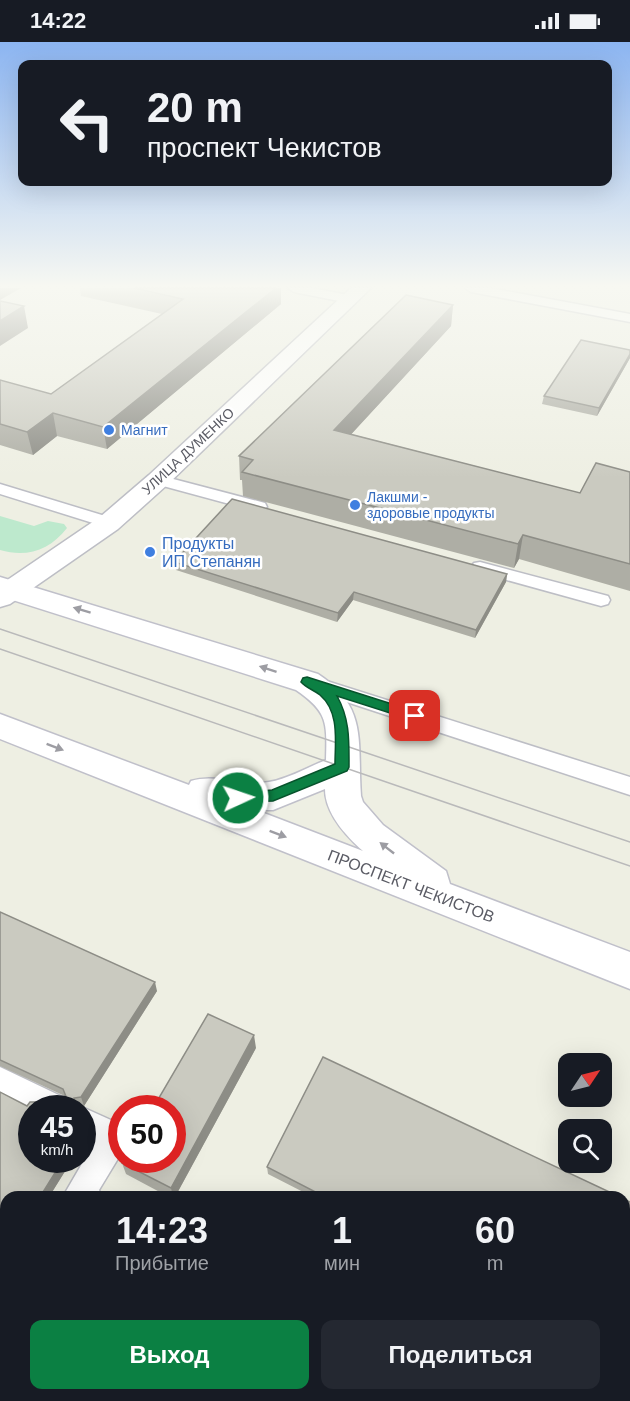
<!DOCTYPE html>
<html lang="ru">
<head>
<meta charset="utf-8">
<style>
  :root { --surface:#171b24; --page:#242831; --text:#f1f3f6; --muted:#9ea1a6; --accent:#0b8043 }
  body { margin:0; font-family:Helvetica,sans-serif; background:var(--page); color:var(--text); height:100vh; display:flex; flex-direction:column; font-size:22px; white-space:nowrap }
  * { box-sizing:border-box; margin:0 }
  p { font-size:20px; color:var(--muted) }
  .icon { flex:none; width:33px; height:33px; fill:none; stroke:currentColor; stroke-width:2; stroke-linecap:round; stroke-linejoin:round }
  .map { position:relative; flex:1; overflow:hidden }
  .details { position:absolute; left:0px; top:1149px; width:630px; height:210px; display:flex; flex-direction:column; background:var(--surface); border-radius:18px 18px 0 0; box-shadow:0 6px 24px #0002 }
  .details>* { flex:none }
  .top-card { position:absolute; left:18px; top:18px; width:594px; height:126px; border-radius:12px; box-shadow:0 6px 24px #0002; background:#171b24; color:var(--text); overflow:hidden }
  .needle { width:39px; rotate:55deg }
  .tools { position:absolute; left:558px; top:1011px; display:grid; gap:12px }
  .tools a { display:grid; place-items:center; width:54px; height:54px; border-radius:12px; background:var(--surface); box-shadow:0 6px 24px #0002; font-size:30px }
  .speed { position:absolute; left:18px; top:1053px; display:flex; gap:12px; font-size:30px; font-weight:700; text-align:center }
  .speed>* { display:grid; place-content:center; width:78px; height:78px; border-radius:50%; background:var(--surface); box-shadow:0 6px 24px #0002; line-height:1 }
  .speed small { font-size:15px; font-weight:400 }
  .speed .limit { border:9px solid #d22; background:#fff; color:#111 }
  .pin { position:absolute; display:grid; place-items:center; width:51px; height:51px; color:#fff; margin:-26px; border-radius:12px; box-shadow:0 3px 9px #0006 }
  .me { position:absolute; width:66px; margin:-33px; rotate:87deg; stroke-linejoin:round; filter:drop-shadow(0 0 4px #0008) }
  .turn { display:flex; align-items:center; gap:21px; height:126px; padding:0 30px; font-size:27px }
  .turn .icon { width:78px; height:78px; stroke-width:2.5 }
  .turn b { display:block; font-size:42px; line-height:51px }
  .eta { display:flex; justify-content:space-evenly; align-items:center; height:102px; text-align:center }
  .eta b { font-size:36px; font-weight:600; line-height:42px }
  .cta { display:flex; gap:12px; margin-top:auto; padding:12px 30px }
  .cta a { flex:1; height:69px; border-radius:12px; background:var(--accent); color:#fff; font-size:24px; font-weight:600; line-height:69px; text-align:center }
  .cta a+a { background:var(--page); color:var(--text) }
  .status { display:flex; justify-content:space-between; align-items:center; height:42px; padding:0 30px; background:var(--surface); direction:ltr }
  .status svg { height:16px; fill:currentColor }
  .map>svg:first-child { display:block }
  .green { fill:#bde9cd }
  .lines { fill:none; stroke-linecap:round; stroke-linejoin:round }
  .service-casing { stroke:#bdbec5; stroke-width:3 }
  .tertiary-casing { stroke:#bdbec5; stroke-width:3 }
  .secondary-casing { stroke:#c0c0ca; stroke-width:3 }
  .service { fill:#fff; fill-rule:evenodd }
  .tertiary { fill:#fff; fill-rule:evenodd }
  .secondary { fill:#fff; fill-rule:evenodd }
  .tram { stroke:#b9b9ba; stroke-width:1.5 }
  .wall { fill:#aeaea5 }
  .shaded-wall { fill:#8d8d86 }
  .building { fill:#cacac0; stroke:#8d8d86; stroke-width:1.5 }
  .oneway { fill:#9d9da3 }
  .route { fill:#0b8043; stroke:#07532c; stroke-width:1.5 }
  .shop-dot { fill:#3f7fe0; stroke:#fff; stroke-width:2 }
  .labels { text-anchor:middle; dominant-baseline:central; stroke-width:5; stroke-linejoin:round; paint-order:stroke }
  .far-shop-label { font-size:14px; fill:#366cbe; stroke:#fff; text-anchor:start }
  .far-street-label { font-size:14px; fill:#5b5c65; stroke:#fff }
  .shop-label { font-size:16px; fill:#366cbe; stroke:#fff; text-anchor:start }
  .street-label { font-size:16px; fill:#5b5c65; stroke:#fff }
</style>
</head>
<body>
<div class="status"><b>14:22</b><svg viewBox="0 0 49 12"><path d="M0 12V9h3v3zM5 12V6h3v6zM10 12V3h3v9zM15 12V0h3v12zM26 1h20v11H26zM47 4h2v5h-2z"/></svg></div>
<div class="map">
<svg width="630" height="1359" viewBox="0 0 630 1359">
  <rect width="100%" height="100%" fill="#eeefe3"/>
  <path class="green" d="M0,474L34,484L48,479L64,482L67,486C50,508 27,516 0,508Z"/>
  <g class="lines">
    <g class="service-casing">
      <path id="service" d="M288,246H312L353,254L355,257L349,261L294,250Z
        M465,246H490L630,272V280L471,250Z
        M158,433L265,461L267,465L259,470L152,441L150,438Z
        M0,442L115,477L117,481L115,485L109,486L0,452Z
        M480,520L608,554L610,558L608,562L601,564L474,529L471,525L474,521Z
        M314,635L630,735V753L307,647L304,642L307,637Z
        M0,1025L65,1056L69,1066H32V1070L0,1054Z
        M82,1065L122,1083V1110L99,1148L102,1155H66L65,1151L94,1101L82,1095V1066H79Z
        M6,1261V1303L0,1306V1264Z
        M194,1353H229L227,1359H192Z
        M535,1353H569L568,1359H534Z"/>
    </g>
    <g class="tertiary-casing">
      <path id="tertiary" d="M351,246H371L167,443L118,487L10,562L0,565V543L100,475L149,433Z"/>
    </g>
    <g class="secondary-casing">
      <path id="secondary" d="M0,535L318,632C369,665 357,701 361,754L363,760L383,783L446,829L450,842L630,910V947L0,697V672L189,743L191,739C216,731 243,745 269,740C288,737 308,725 326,718C327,680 328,670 296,648L0,554ZM325,747C325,771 345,793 363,809L256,768H273Z"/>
    </g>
    <use href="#service" class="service"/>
    <use href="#tertiary" class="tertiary"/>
    <use href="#secondary" class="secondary"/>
    <path class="tram" d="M0,587L630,800
      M0,607L630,824"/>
  </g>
  <path class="wall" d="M80,246H281V262L107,407L57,394L33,413L0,403V338L51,352L162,272L81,254Z
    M453,263L451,284L351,392L580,451L630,430V549L519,517L514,526L243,454L242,438H240L239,414Z
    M630,312V316L597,374L542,362L544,354Z
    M174,520L507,532L506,540L475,596L353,558L337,580L176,528Z
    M0,870L157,949L84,1064L77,1065L78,1066H32V1118H72L49,1155H6V1300L3,1296L2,1262L0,1263V1050L27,1064L65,1060L67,1057V1055L0,1024Z
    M256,1006L175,1155H169L126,1132L122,1121Z
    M267,1125L620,1155H313L268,1132Z
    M611,1353H624L630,1359H609Z"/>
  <path class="shaded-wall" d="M0,246H21L0,258Z
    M276,246H281V262L107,407L103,385Z
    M453,263L451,284L334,411V388Z
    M24,264L28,286L0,304V279Z
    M630,312V316L597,374L599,366Z
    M53,371L57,394L33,413L27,390Z
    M523,493L519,517L514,526L518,502Z
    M507,532L506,540L475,596L476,588Z
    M354,550L353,558L337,580L338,571Z
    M155,940L157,949L84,1064L81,1055Z
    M254,993L256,1006L175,1155H173L171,1146Z
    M63,1118H72L49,1155H40Z
    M148,1353H153L151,1359H145Z"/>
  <path class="building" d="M134,246H276L103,385L53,371L27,390L0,382V338L51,352L183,257Z
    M406,253L453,263L334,388L580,451L596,421L630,430V522L523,493L518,502L242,430L253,418L239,414Z
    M0,259L24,264L0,279Z
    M581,298L630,308V312L599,366L544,354Z
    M232,457L507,532L476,588L354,550L338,571L174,520Z
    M0,870L155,940L81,1055L74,1056L76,1063L74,1066H32V1118H63L40,1155H6V1298L3,1296L1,1252L0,1253V1050L27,1064L30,1060H65L67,1057L63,1047L0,1018Z
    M208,972L254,993L171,1146L122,1121L124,1118H172V1066H153Z
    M323,1015L620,1155H325L267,1125Z
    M624,1157L630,1160V1241L624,1246Z
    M6,1327V1353H148L145,1359H0V1338Z
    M624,1337L630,1340V1359H612L614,1353H624Z
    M243,1353H489L487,1359H241Z"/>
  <defs><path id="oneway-solid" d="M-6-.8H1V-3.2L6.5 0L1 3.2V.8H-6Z" transform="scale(1.5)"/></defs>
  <g class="oneway">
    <use href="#oneway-solid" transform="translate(82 568) rotate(-163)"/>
    <use href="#oneway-solid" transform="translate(268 627) rotate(-162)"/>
    <use href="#oneway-solid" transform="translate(55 705) rotate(21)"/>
    <use href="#oneway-solid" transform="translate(278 792) rotate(21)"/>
    <use href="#oneway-solid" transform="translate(387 806) rotate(-142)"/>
  </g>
  <linearGradient id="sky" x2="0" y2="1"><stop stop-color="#8cb5f1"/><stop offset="0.56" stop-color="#f7f8f2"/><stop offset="1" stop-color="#f7f8f2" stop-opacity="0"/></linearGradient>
  <rect width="630" height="436" fill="url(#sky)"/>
  <path class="route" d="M307,635L420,671L422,674L415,679L337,654C350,677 349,699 349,725L347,729L273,759L233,760L231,756L233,752L272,748L335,722C335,700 340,670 320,653C314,648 306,646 301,640L303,636Z"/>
  <g class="shop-dot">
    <circle cx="109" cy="388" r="6"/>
    <circle cx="355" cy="463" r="6"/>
    <circle cx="150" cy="510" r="6"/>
  </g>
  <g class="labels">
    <g class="far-shop-label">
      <text x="121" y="388">Магнит</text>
      <text x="367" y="455">Лакшми -<tspan x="367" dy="16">здоровые продукты</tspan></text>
    </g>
    <g class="far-street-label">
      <text transform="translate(188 409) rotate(-43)">УЛИЦА ДУМЕНКО</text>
    </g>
    <g class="shop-label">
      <text x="162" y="501">Продукты<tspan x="162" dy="18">ИП Степанян</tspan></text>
    </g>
    <g class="street-label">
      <text transform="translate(411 844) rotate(21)">ПРОСПЕКТ ЧЕКИСТОВ</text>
    </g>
  </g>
</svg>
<div class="tools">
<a><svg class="needle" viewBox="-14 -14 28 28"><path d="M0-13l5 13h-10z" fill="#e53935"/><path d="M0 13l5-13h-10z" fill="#9ea1a6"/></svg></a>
<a><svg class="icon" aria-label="search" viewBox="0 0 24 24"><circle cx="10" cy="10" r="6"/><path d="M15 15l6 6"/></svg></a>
</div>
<div class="speed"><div>45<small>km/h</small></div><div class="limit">50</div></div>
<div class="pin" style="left:415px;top:674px;background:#d93025"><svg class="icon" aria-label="arrive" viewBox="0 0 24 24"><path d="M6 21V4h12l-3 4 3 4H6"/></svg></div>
<svg class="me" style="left:238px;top:756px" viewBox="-20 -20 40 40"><circle r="17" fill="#0b8043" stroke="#fff" stroke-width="3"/><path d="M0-11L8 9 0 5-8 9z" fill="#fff"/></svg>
<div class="top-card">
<div class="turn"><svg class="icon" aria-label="left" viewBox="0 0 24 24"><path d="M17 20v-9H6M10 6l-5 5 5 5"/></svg><div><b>20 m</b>проспект Чекистов</div></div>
</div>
<section class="details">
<div class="eta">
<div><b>14:23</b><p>Прибытие</p></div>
<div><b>1</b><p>мин</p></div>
<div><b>60</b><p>m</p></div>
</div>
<div class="cta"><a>Выход</a><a>Поделиться</a></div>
</section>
</div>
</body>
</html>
